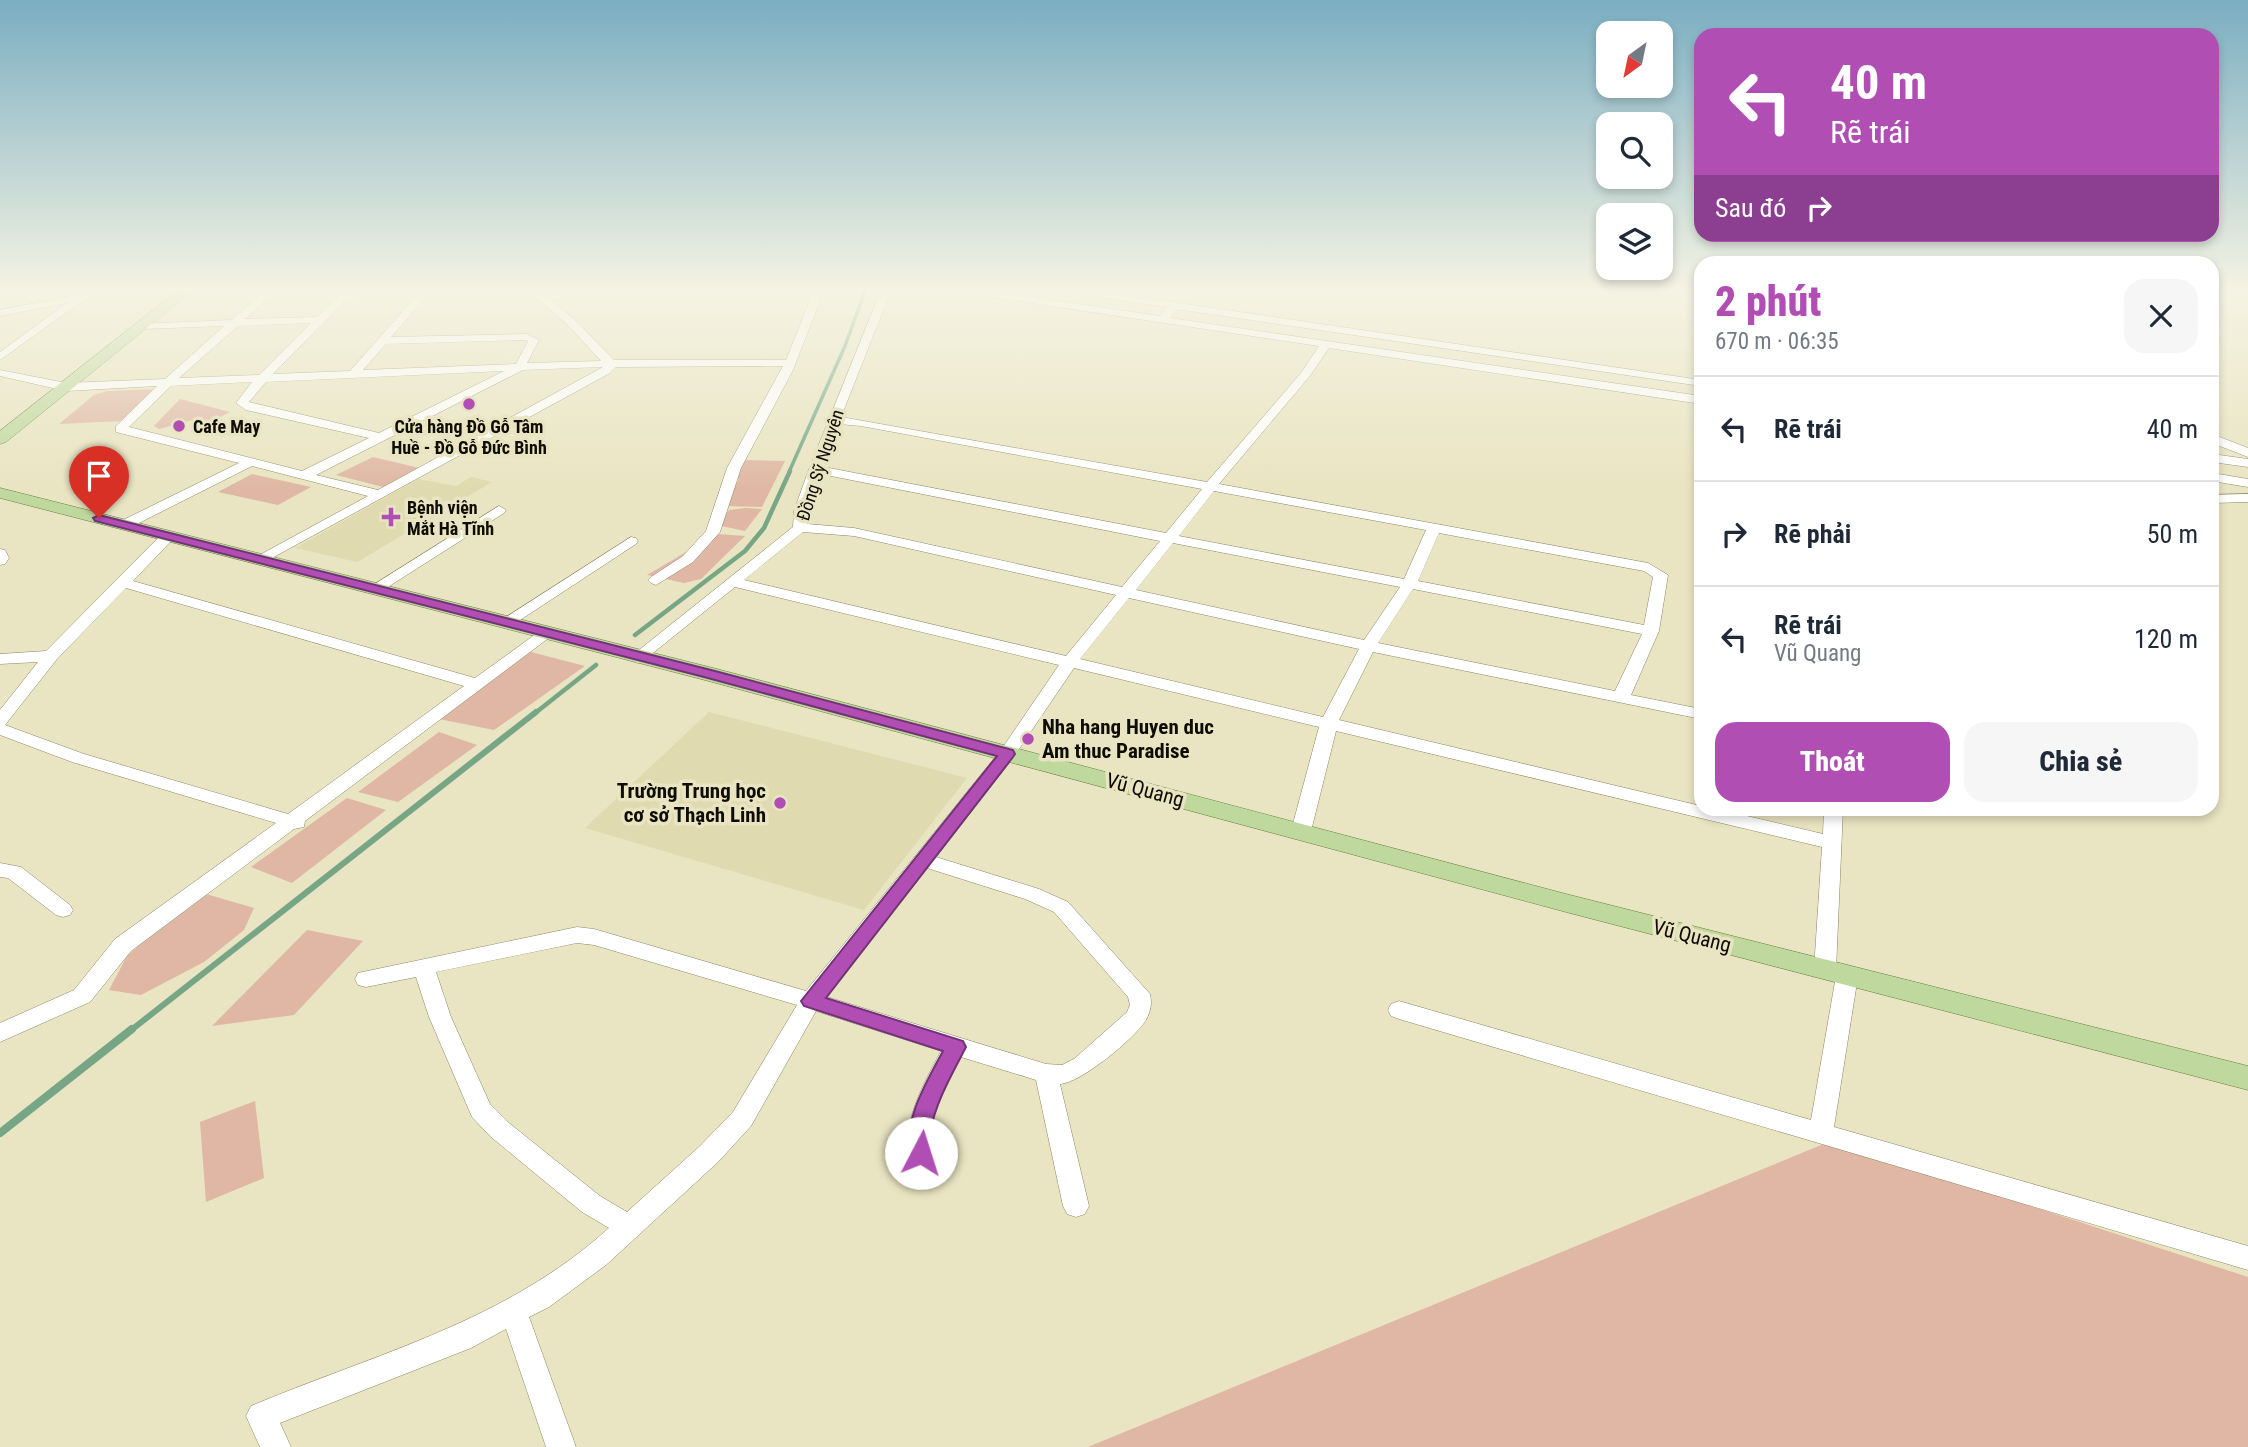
<!DOCTYPE html>
<html lang="vi">
<head>
<meta charset="utf-8">
<style>
  :root { --surface:#fff; --page:#f6f6f7; --text:#1f2937; --muted:#747a83; --line:#e0e1e3; --accent:#b04eb4 }
  body { margin:0; font-family:"Roboto Condensed",sans-serif; background:var(--page); color:var(--text); height:100vh; display:flex; flex-direction:column; font-size:26px; white-space:nowrap }
  * { box-sizing:border-box; margin:0 }
  p { font-size:23px; color:var(--muted) }
  .icon { flex:none; width:38px; height:38px; fill:none; stroke:currentColor; stroke-width:2; stroke-linecap:round; stroke-linejoin:round }
  .map { position:relative; flex:1; overflow:hidden }
  .drawer { position:absolute; left:1694px; top:256px; width:525px; height:560px; display:flex; flex-direction:column; background:var(--surface); border-radius:21px; box-shadow:0 4px 10px #0003 }
  .drawer>* { flex:none }
  .banner { position:absolute; left:1694px; top:28px; width:525px; height:214px; border-radius:21px; box-shadow:0 4px 10px #0003; background:#b04eb4; color:#fff; overflow:hidden }
  .needle { width:46px; rotate:213deg }
  .controls { position:absolute; left:1596px; top:21px; display:grid; gap:14px }
  .controls a { display:grid; place-items:center; width:77px; height:77px; border-radius:14px; background:var(--surface); box-shadow:0 4px 10px #0003; font-size:35px }
  .pin { position:absolute; display:grid; place-items:center; width:60px; height:60px; color:#fff; margin:-72px -30px; border-radius:50% 50% 50% 0; rotate:-45deg; box-shadow:0 0 7px #0007 }
  .pin .icon { rotate:45deg }
  .me { position:absolute; width:77px; margin:-38px; rotate:5deg; stroke-linejoin:round; filter:drop-shadow(0 0 5px #0008) }
  .turn { display:flex; align-items:center; gap:24px; height:147px; padding:0 21px; font-size:32px }
  .turn .icon { width:91px; height:91px; stroke-width:2.5 }
  .turn b { display:block; font-size:49px; line-height:60px }
  .then { display:flex; align-items:center; height:66px; padding:0 21px; background:#0003; gap:14px; font-size:26px }
  .round { display:grid; place-items:center; flex:none; width:74px; height:74px; border-radius:21px; background:var(--page) }
  .headline { display:flex; align-items:center; justify-content:space-between; height:119px; padding:0 21px }
  h1 { font-size:42px; font-weight:800; line-height:52px; color:var(--accent) }
  .cta { display:flex; gap:14px; margin-top:auto; padding:14px 21px }
  .cta a { flex:1; height:80px; border-radius:21px; background:var(--accent); color:#fff; font-size:28px; font-weight:800; line-height:80px; text-align:center }
  .cta a+a { background:var(--page); color:var(--text) }
  ul { padding:0; list-style:none }
  li { display:flex; align-items:center; gap:21px; height:105px; padding:0 21px; border-top:2px solid var(--line) }
  li div { flex:1 }
  li b { display:block; font-size:26px }
  li em { font-style:normal }
  .map>svg:first-child { display:block }
  .built { fill:#e0dab0 }
  .green { fill:#dfb7a4 }
  .lines { fill:none; stroke-linecap:round; stroke-linejoin:round }
  .stream-far3 { stroke:#76a686; stroke-width:3.5 }
  .stream-far2 { stroke:#76a686; stroke-width:4.5 }
  .stream-far1 { stroke:#76a686; stroke-width:6 }
  .stream { stroke:#76a686; stroke-width:8 }
  .minor-casing { stroke:#8a8666; stroke-width:1 }
  .major-casing { stroke:#66803d; stroke-width:1 }
  .minor { fill:#fff; fill-rule:evenodd }
  .major { fill:#bfd89d; fill-rule:evenodd }
  .route { fill:#b04eb4; stroke:#723375; stroke-width:2 }
  .poi-dot { fill:#b04eb4; stroke:#e9e4c1; stroke-width:2.5 }
  .labels { text-anchor:middle; dominant-baseline:central; stroke-width:7; stroke-linejoin:round; paint-order:stroke }
  .far-poi-label { font-size:18px; font-weight:bold; fill:#0e0c03; stroke:#e9e4c1; text-anchor:start }
  .far-street-label { font-size:18px; fill:#0e0c03; stroke:#e9e4c1 }
  .poi-label { font-size:21px; font-weight:bold; fill:#0e0c03; stroke:#e9e4c1; text-anchor:start }
  .street-label { font-size:21px; fill:#0e0c03; stroke:#e9e4c1 }
</style>
</head>
<body>
<div class="map">
<svg width="2248" height="1447" viewBox="0 0 2248 1447">
  <rect width="100%" height="100%" fill="#e9e4c1"/>
  <path class="built" d="M471,477L492,482L357,562L295,548L418,479L456,486Z
    M709,712L967,778L864,910L585,828Z"/>
  <path class="green" d="M161,389L124,421L59,424L94,395L107,391Z
    M180,399L230,412L212,421L197,419L159,429L154,426Z
    M373,457L428,470L391,489L336,475Z
    M740,460L785,461L762,507L724,506L739,479L730,477Z
    M252,474L311,487L278,505L218,492Z
    M746,508L762,509L745,531L717,525L729,510Z
    M717,534L745,536L701,579L684,583L647,575Z
    M523,650L585,666L494,730L434,718Z
    M439,732L477,745L398,802L358,792Z
    M347,798L386,810L292,883L251,867Z
    M206,894L254,908L244,930L204,962L141,995L109,990L127,956L166,922Z
    M307,930L363,941L294,1015L212,1026Z
    M255,1101L264,1178L206,1202L200,1122Z
    M1831,1141L2248,1277V1447H1088Z"/>
  <g class="lines">
    <path class="stream-far3" d="M789,472L845,346L866,288"/>
    <path class="stream-far2" d="M635,635L745,551L764,528L790,471
      M534,714L596,665"/>
    <path class="stream-far1" d="M130,1031L536,712"/>
    <path class="stream" d="M0,1133L132,1029"/>
    <g class="minor-casing">
      <path id="minor" d="M114,288H134L84,300L0,360V352L67,303L0,316V310Z
        M268,288H279L245,319L317,317L346,288H357L354,292L516,288L511,291L428,295L391,337L527,334L539,340L527,363L601,361L566,323L524,288H535L546,297L580,288H596L552,301L574,319L614,360H786L815,288H825L793,370L741,468L720,532L693,562L656,585L651,583L648,580L651,577L683,556L706,531L727,468L783,366L616,367L610,373L261,564L256,563L254,560L256,557L368,496L252,466L129,528H119V522L239,463L116,432V426L157,386L66,391L0,376V370L66,383L165,379L224,326L141,329L137,328V324L232,320ZM417,295L350,371L273,374L348,298ZM311,323L259,375L179,378L238,326ZM525,340L528,341L516,364L363,370L386,344ZM603,367L378,490L316,475L523,370ZM504,371L379,433L249,402L266,382ZM252,382L236,403L246,410L369,438L302,471L129,427L171,386Z
        M882,288H892L841,417L1207,482L1301,373L1319,346L950,291L945,288H970L1160,316L1167,307L1056,291L1051,288H1077L1701,380V386L1183,310H1176L1170,318L1701,396V404L1329,348L1309,377L1219,484L1648,563L1668,575L1659,631L1631,695L1701,709V719L1373,652L1339,720L1701,806V808H1713L1823,834L1824,808H1843L1836,970L1833,976L1825,978L1817,976L1814,970L1822,847L1336,731L1311,831L1308,836H1294L1291,831L1319,727L1074,668L1013,758L936,857L1039,889L1068,902L1150,994C1152,1004 1151,1010 1146,1020C1135,1038 1081,1083 1060,1084L1089,1206L1085,1214L1076,1217L1067,1214L1063,1206L1036,1080L961,1057C951,1076 932,1113 930,1135C929,1151 940,1164 933,1179L924,1182L915,1179C894,1135 921,1089 941,1051L816,1011L751,1126L718,1162L606,1265L549,1307L529,1317L576,1447H546L506,1329L471,1348L280,1423L291,1447H260L246,1416L251,1406C377,1353 505,1322 609,1228L582,1212L491,1137L472,1117L429,1017L416,977L366,987L358,985L355,979L358,973L577,927L594,929L806,991L1001,750L1059,665L735,587L643,661L637,663L629,658L793,527L794,511L809,469ZM839,424L861,426L1202,489L1166,533L824,467ZM821,474L1160,541L1122,587L854,528L807,524L808,511ZM1214,491L1426,530L1404,579L1179,536ZM803,532L854,536L1116,595L1066,656L744,580ZM1439,533L1644,571L1653,577L1644,625L1418,581ZM1173,543L1400,587L1364,640L1136,590ZM1413,589L1642,634L1615,691L1378,643ZM1129,598L1359,649L1323,717L1080,659ZM927,868L1025,899L1054,912L1128,997L1130,1005L1127,1012L1074,1059L1062,1065L1046,1064L827,997ZM577,943L594,945L797,1005L733,1112L700,1146L627,1212L600,1196L509,1123L490,1104L451,1017L436,972Z
        M2212,434L2248,448V457L2212,443Z
        M2212,454L2248,459V467L2212,462Z
        M2212,473L2248,479V487L2212,481Z
        M2248,494V502L2212,503V495Z
        M499,506L506,510L504,513L380,592H370L367,589Z
        M168,532L173,533V539L133,581L475,678L540,631H552L554,634L305,821L304,827L294,829L131,951L90,1002L0,1042V1023L74,990L115,939L276,823L72,762L0,735V710L38,662L0,664V654L46,651L163,533ZM126,588L464,686L288,814L84,754L5,725L57,659Z
        M631,537L636,538L638,541L636,544L511,626H499L497,623Z
        M0,549L5,550L9,558L5,564L0,565Z
        M0,863L21,867L70,905L73,910L70,915L63,917L56,915L8,878L0,877Z
        M1847,968L1855,970L1858,976L1834,1127L2248,1246V1270L1399,1019L1391,1016L1388,1010L1391,1004L1399,1001L1811,1120L1836,976L1839,970Z"/>
    </g>
    <g class="major-casing">
      <path id="major" d="M181,288H196L6,442L0,444V431Z
        M0,488L717,669L1566,894L2248,1066V1090L1566,912L701,679L0,498Z"/>
    </g>
    <use href="#minor" class="minor"/>
    <use href="#major" class="major"/>
  </g>
  <linearGradient id="sky" x2="0" y2="1"><stop stop-color="#7aaec1"/><stop offset="0.59" stop-color="#f5f3e3"/><stop offset="1" stop-color="#f5f3e3" stop-opacity="0"/></linearGradient>
  <rect width="2248" height="491" fill="url(#sky)"/>
  <path class="route" d="M99,515L715,671L1013,750L1015,754L1013,757L826,998L963,1041L966,1047C952,1074 935,1103 930,1133C929,1143 934,1150 929,1160L921,1163L913,1160C898,1128 928,1079 943,1051L804,1006L801,1001L997,756L704,677L95,521L93,518Z"/>
  <g class="poi-dot">
    <circle cx="469" cy="404" r="7"/>
    <circle cx="179" cy="426" r="7"/>
    <path d="M387.5 506.5h7v7h7v7h-7v7h-7v-7h-7v-7h7z"/>
    <circle cx="1028" cy="739" r="7"/>
    <circle cx="780" cy="803" r="7"/>
  </g>
  <g class="labels">
    <g class="far-poi-label">
      <text x="193" y="426">Cafe May</text>
      <text x="469" y="426" text-anchor="middle">Cửa hàng Đồ Gỗ Tâm<tspan x="469" dy="21">Huề - Đồ Gỗ Đức Bình</tspan></text>
      <text x="407" y="507">Bệnh viện<tspan x="407" dy="21">Mắt Hà Tĩnh</tspan></text>
    </g>
    <g class="far-street-label">
      <text transform="translate(820 465) rotate(-72)">Đồng Sỹ Nguyên</text>
    </g>
    <g class="poi-label">
      <text x="1042" y="727">Nha hang Huyen duc<tspan x="1042" dy="24">Am thuc Paradise</tspan></text>
      <text x="766" y="791" text-anchor="end">Trường Trung học<tspan x="766" dy="24">cơ sở Thạch Linh</tspan></text>
    </g>
    <g class="street-label">
      <text transform="translate(1145 790) rotate(15)">Vũ Quang</text>
      <text transform="translate(1692 936) rotate(14)">Vũ Quang</text>
    </g>
  </g>
</svg>
<div class="controls">
<a><svg class="needle" viewBox="-14 -14 28 28"><path d="M0-13l5 13h-10z" fill="#e53935"/><path d="M0 13l5-13h-10z" fill="#747a83"/></svg></a>
<a><svg class="icon" aria-label="search" viewBox="0 0 24 24"><circle cx="10" cy="10" r="6"/><path d="M15 15l6 6"/></svg></a>
<a><svg class="icon" aria-label="layers" viewBox="0 0 24 24"><path d="M12 4l9 5-9 5-9-5zM3 14l9 5 9-5"/></svg></a>
</div>
<div class="pin" style="left:99px;top:518px;background:#d93025"><svg class="icon" aria-label="arrive" viewBox="0 0 24 24"><path d="M6 21V4h12l-3 4 3 4H6"/></svg></div>
<svg class="me" style="left:921px;top:1153px" viewBox="-20 -20 40 40"><circle r="19" fill="#fff"/><path d="M0-13L10 11 0 6-10 11z" fill="#b04eb4"/></svg>
<div class="banner">
<div class="turn"><svg class="icon" aria-label="left" viewBox="0 0 24 24"><path d="M17 20v-9H6M10 6l-5 5 5 5"/></svg><div><b>40 m</b>Rẽ trái</div></div>
<div class="then">Sau đó<svg class="icon" aria-label="right" viewBox="0 0 24 24"><path d="M7 20v-9h11M14 6l5 5-5 5"/></svg></div>
</div>
<section class="drawer">
<div class="headline"><div><h1>2 phút</h1><p>670 m · 06:35</p></div><a class="round"><svg class="icon" aria-label="close" viewBox="0 0 24 24"><path d="M6 6l12 12M18 6L6 18"/></svg></a></div>
<ul>
<li><svg class="icon" aria-label="left" viewBox="0 0 24 24"><path d="M17 20v-9H6M10 6l-5 5 5 5"/></svg><div><b>Rẽ trái</b></div><em>40 m</em></li>
<li><svg class="icon" aria-label="right" viewBox="0 0 24 24"><path d="M7 20v-9h11M14 6l5 5-5 5"/></svg><div><b>Rẽ phải</b></div><em>50 m</em></li>
<li><svg class="icon" aria-label="left" viewBox="0 0 24 24"><path d="M17 20v-9H6M10 6l-5 5 5 5"/></svg><div><b>Rẽ trái</b><p>Vũ Quang</p></div><em>120 m</em></li>
</ul>
<div class="cta"><a>Thoát</a><a>Chia sẻ</a></div>
</section>
</div>
</body>
</html>
